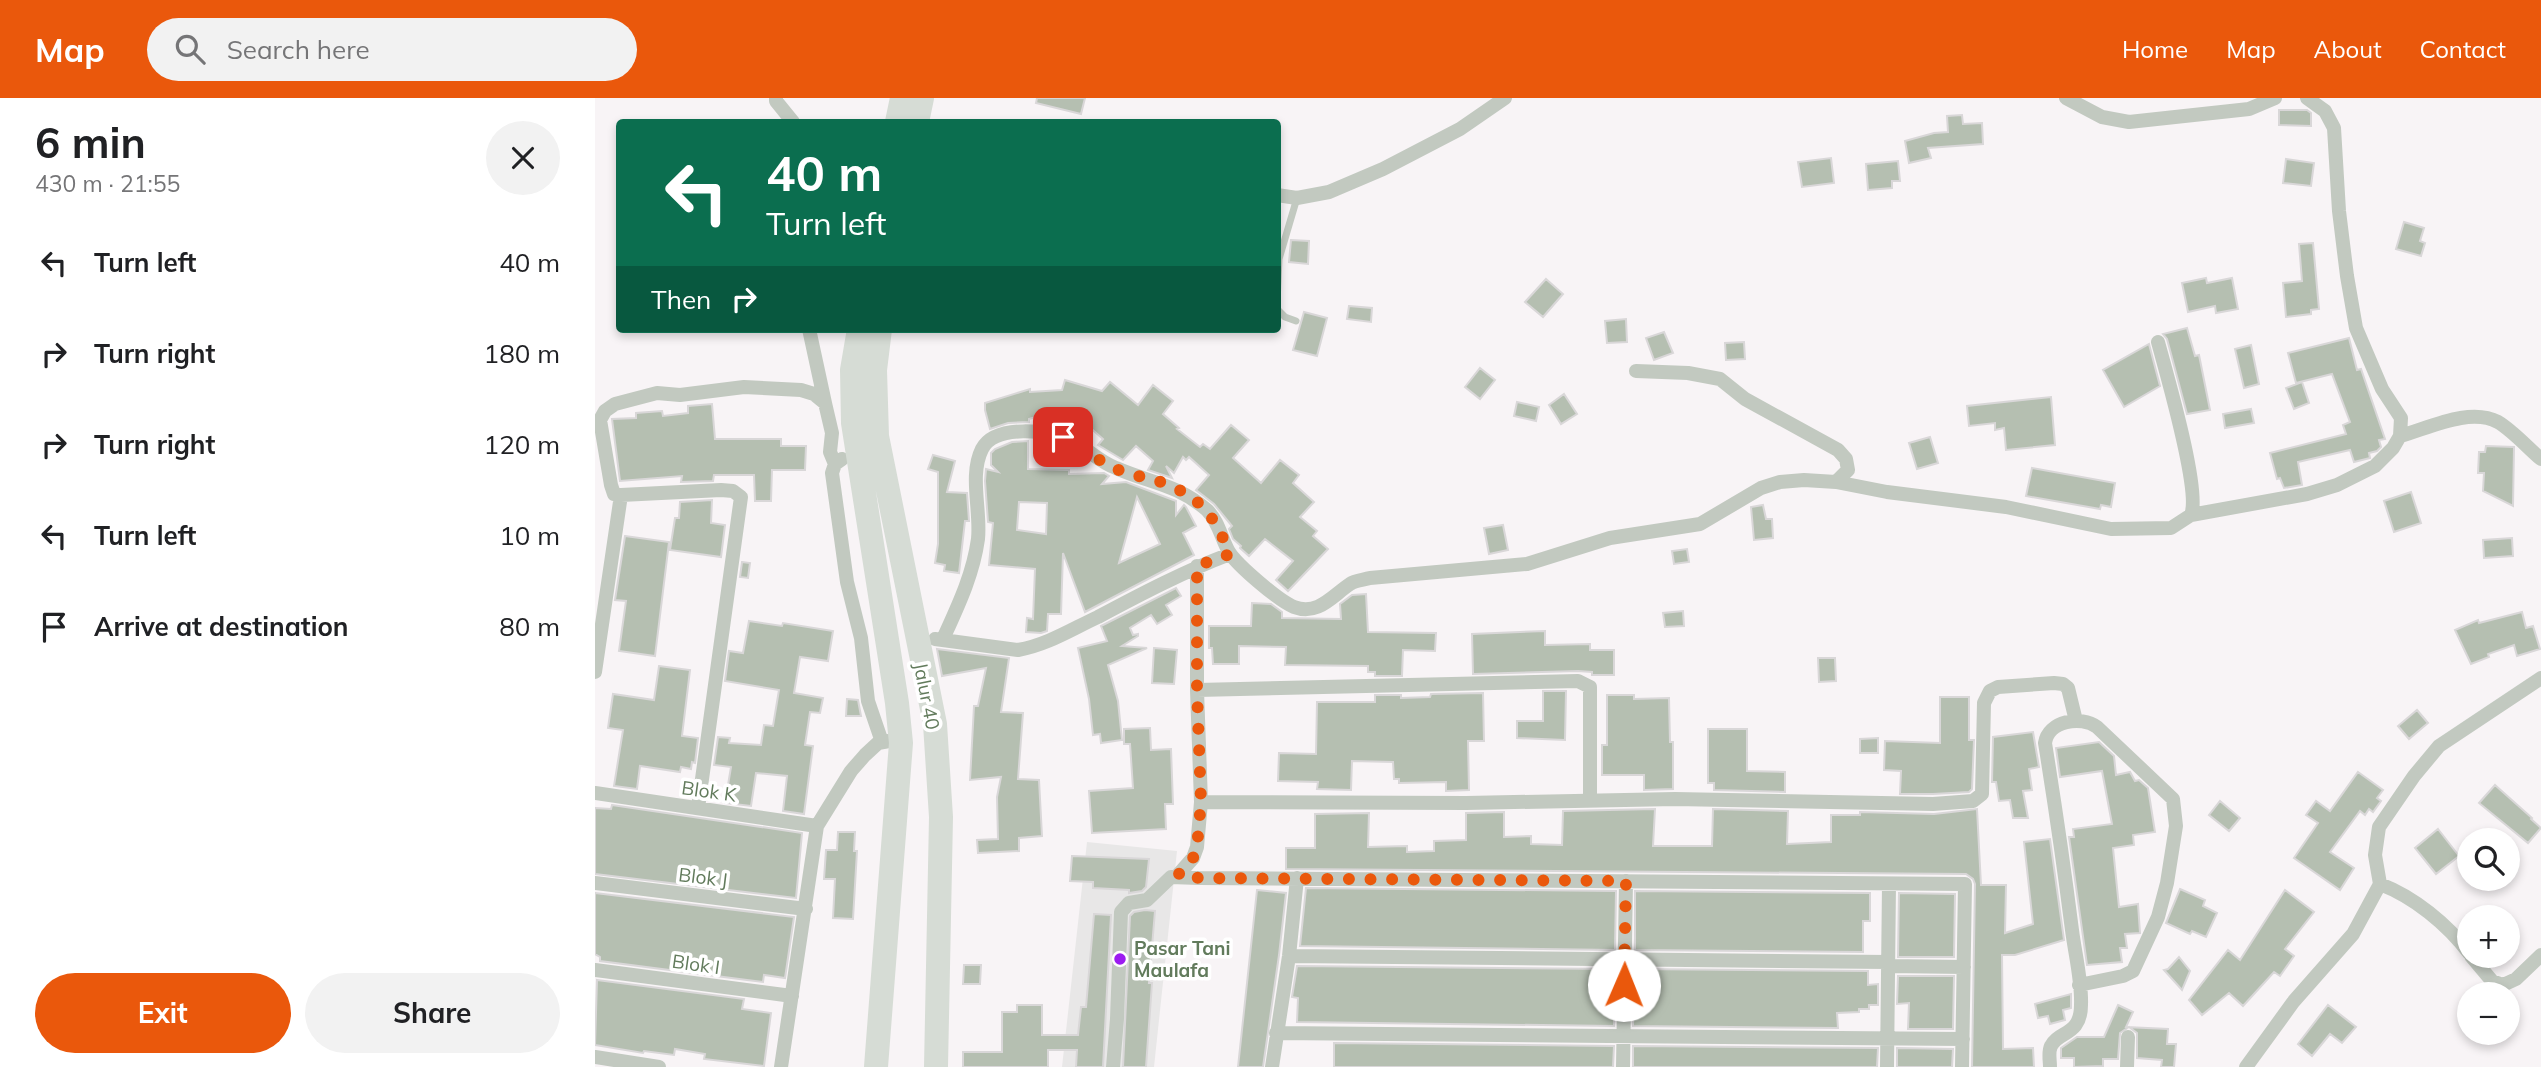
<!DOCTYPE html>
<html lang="en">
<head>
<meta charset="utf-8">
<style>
  :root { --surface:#fff; --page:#f2f2f2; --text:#202124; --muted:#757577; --accent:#ea580c }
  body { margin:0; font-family:Mulish,sans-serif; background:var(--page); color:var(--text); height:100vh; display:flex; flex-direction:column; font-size:26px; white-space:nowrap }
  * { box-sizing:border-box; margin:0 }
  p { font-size:23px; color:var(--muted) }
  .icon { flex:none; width:38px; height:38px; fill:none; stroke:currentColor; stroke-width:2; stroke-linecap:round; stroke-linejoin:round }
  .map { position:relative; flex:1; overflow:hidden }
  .drawer { display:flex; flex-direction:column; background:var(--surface); width:595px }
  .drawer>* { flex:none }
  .hud { position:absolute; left:21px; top:21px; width:665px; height:214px; border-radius:7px; box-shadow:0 4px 10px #0003; background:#0b6e4f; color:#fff; overflow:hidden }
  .controls { position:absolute; left:1862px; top:730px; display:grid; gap:14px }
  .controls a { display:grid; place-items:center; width:63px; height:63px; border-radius:50%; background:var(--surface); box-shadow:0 4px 10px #0003; font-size:35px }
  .pin { position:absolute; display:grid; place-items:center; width:60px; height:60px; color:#fff; margin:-30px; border-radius:14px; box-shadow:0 4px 10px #0006 }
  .me { position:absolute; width:77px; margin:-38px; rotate:1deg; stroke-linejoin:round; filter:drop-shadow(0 0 5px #0008) }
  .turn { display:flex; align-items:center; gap:24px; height:147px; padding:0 35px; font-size:32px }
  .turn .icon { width:91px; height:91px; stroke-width:2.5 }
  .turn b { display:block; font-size:49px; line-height:60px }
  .then { display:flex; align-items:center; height:66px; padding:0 35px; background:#0003; gap:14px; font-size:26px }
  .round { display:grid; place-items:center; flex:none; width:74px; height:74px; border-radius:37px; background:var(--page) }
  .overview { display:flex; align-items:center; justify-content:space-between; height:119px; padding:0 35px }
  h1 { font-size:42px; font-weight:700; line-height:52px }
  .action { display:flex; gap:14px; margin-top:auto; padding:14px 35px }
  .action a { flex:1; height:80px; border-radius:42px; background:var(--accent); color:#fff; font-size:28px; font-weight:700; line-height:80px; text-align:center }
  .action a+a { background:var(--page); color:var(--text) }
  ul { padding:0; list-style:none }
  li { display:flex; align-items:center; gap:21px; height:91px; padding:0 35px }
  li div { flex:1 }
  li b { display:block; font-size:26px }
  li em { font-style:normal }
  header { display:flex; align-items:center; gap:42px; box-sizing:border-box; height:98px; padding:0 35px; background:var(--accent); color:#fff }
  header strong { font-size:33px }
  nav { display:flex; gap:38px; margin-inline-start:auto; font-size:24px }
  .search { width:490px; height:63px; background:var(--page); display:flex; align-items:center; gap:18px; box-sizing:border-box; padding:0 24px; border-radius:38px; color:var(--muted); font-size:26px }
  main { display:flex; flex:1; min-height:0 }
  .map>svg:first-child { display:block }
  .built { fill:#e8e7e7 }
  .building { fill:#b5bfb1; stroke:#d9d7d8; stroke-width:2; fill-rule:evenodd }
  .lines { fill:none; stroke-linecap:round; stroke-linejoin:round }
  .service { stroke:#c2c9c0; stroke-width:7 }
  .minor { stroke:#c2c9c0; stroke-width:14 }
  .trunk { stroke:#d6dcd5; stroke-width:24 }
  .route { stroke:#ea580c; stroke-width:12; stroke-dasharray:0 21.6 }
  .poi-dot { fill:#9c1cf0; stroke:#fff; stroke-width:2.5 }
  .labels { text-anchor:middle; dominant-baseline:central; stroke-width:7; stroke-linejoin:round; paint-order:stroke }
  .street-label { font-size:19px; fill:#627b5c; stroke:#fff }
  .poi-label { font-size:19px; font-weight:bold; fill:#627b5c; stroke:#fff; text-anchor:start }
</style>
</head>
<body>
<header>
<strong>Map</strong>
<div class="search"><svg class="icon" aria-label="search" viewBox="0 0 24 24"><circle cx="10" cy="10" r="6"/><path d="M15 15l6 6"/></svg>Search here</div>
<nav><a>Home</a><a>Map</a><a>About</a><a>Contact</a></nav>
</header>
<main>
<section class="drawer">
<div class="overview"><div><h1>6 min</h1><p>430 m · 21:55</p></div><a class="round"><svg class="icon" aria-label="close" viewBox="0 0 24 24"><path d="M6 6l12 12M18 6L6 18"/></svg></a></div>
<ul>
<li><svg class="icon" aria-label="left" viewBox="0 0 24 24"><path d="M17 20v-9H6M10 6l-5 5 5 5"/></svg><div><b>Turn left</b></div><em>40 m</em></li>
<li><svg class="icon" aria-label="right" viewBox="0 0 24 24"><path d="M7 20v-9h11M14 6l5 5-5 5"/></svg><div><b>Turn right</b></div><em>180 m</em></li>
<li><svg class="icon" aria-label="right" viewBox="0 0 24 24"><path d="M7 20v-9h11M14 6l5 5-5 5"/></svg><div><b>Turn right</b></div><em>120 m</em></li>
<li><svg class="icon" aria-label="left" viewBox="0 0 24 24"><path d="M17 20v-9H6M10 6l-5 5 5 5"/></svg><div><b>Turn left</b></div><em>10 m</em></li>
<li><svg class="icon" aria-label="arrive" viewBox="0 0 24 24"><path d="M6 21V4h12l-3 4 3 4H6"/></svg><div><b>Arrive at destination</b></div><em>80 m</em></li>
</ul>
<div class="action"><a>Exit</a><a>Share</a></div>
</section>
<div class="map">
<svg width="1946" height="969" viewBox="0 0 1946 969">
  <rect width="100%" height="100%" fill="#f8f4f6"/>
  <path class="built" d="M492,744L582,753L559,969H467Z"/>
  <path class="building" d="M442,0H490L486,16L441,5Z
    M1684,12H1712L1716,15V28L1684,27Z
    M1367,17L1368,26L1387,25L1388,46L1333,50L1336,60L1314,65L1310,43L1339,35L1353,34L1352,18Z
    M1236,60L1239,85L1207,89L1203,64Z
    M1691,61L1719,65L1716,88L1688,85Z
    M1303,63L1305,83H1297V90L1273,92L1271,66Z
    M1809,124L1829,130L1825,143L1830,145L1826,158L1801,151Z
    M696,142L714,143L713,166L694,164Z
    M1718,145L1724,211L1716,212V216L1691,219L1688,185L1707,183L1704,146Z
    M1611,180L1612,185L1637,180L1643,211L1621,215L1620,208L1593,214L1587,185Z
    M951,181L968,196L948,219L930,204Z
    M754,208L777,210L776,224L752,221Z
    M709,214L732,220L722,258L698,252Z
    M1031,221L1032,244L1012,245L1010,223Z
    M1592,230L1600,258L1604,257L1615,312L1592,316L1572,241L1568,236Z
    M1069,234L1078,255L1059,262L1051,240Z
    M1754,240L1762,272L1766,271L1790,341L1784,342L1786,349L1782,353L1774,355L1775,360L1759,364L1755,352L1703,364L1707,387L1689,390L1685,380L1682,381L1675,355L1751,336L1748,327L1755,324L1737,276L1701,285L1693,255Z
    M1149,244L1150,261L1131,262L1130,245Z
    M1554,246L1565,288L1529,309L1508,272Z
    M1656,247L1664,286L1649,290L1640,251Z
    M885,270L900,282L885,301L870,289Z
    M470,282L507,293L515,284L543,307L558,287L578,303L568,316L584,330L582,331L605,349L608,346L615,351L636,327L654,342L638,360L666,385L685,362L704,377L698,385L719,404L705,419L722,433L718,438L733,451L693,493L681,482L698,463L670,441L654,458L645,450L646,448L638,441L634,431L637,428L619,406L601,392L614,377L594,359L591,362L588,359L579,375L571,368L577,380L553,372L558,363L541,348L528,362L503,347L508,341L492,327L454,315L434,321V324L413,325L395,331L390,312V305L435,291V294L467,292Z
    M1707,284L1714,305L1699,311L1691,290Z
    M969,296L982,316L966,326L954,307Z
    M1456,299L1460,347L1411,352L1409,330L1400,332V325L1374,328L1372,308Z
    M922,304L944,309L941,323L919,318Z
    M117,306L120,341H186V348H211L210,372H177L176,403H160L159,377H119L118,383L86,384L87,378L25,383L17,321L41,320V315L67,313L68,318L93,315V308Z
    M1656,311L1659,325L1630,330L1628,316Z
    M1335,339L1343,365L1322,371L1314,345Z
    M433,343V371L474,372V376L509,375L514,378L507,386L531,384L581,403V417L589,407L591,409L601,428L588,435L599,457L490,514L468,455L466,516H453L452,533L446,535L431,534L432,520L438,521L440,471L394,467L398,425L393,424L390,383L391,371L403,374L396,367V355L400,351L417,344ZM542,399L565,446L524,465ZM424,404L452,405L451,436L422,432Z
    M1891,348L1919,349L1918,408L1888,393L1889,375H1883L1884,354H1890Z
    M338,357L360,363L352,394L372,395L374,423H370L364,475L349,473L350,467L340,465L343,446V374L333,371Z
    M1437,370L1520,385L1516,409L1506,407L1505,411L1431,398Z
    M1816,394L1826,425L1799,434L1789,403Z
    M117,402L116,425L130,427L126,459L75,452L80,420H84L85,404Z
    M1168,407L1171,421H1177L1178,440L1159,442L1156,409Z
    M908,427L913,452L894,456L889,430Z
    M30,438L74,444L60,558L24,553L31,503L20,502Z
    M1917,440L1918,458L1889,460L1888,442Z
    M1092,451L1094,464L1079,466L1077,453Z
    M147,464L155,465L153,480L145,479Z
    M581,490L586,498L571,507L577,517L562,526L556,517L535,530L538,537L543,536V538L527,548L552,550L513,567L523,603L527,642L506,645L505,636L498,637L494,601L483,550L512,543L506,528Z
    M771,496L773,534L841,535L840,553L808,552L807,578H780V574H773V568L690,567L691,549L644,548V566H618L617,550H614V528H656L657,505L676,506L687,514V520L746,521L745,506L757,497Z
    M1088,513L1089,528L1070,529L1068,515Z
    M1927,514L1931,530L1938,528L1945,551L1922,558L1919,547L1893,556L1894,559L1876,566L1860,532L1883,522L1884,525Z
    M154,523L187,528L188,525L238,533L233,563L205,559L199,595L228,600L225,615L215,614L210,647L218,648L209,716L188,713L192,678L161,675L156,708L130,705L136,669L119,667L123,639L135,640L134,645L166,647L169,627L178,628L184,592L130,583L134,553L148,555Z
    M950,533V547L995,546V552H1019V577H997V574L983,573L878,576L877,536Z
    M559,550L582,552L579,586L557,585Z
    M342,551L414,560L406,614L428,615L423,681L444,682L447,738L424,740V753L383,755L382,742L403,741L402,699L406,679L375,682L379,608H383L391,570L347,578Z
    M1223,560H1240L1241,583L1224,584Z
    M64,568L95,572L87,638L103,640L100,665L97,664L96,671L86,669L85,674L45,668L42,691L19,688L28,632L13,630L18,596L59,602Z
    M948,593H971L970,642L922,640V623H948Z
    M888,595L889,643H873L874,692L851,693V684L804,685V681H799L798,664L757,663L756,692L722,691L723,684L683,683L684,655L721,656L722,604H780V597H806V600L835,599L836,596Z
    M1012,597H1039V601L1074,600L1075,644H1078V691L1049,692V677H1007V647H1012Z
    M1345,599H1374V642H1379L1377,691L1374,694L1338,696H1305L1306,673L1289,672L1290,643L1345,645Z
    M252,601L263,602L266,618H251Z
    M1822,612L1833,625L1814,641L1803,628Z
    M555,630L556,652L576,651L578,706H570L571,731L497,735L494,693L538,690L535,646H529V631Z
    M1113,631H1152V673L1190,674V694L1119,692V685H1113Z
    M1438,634L1444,669L1434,671L1437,692L1428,693L1433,720H1418L1415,702L1404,703L1401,684H1397L1398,639Z
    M1283,640V655H1265V641Z
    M1504,644L1519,658L1521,677L1535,674L1540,683L1544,682L1553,690L1560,734L1538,737L1539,747L1518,750L1524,809L1543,806L1545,835L1530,836L1532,850H1525L1527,864L1492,867L1474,739H1479L1478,731L1517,726L1507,673L1465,679L1461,650Z
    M1763,674L1788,692L1782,700L1786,703L1778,714L1774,711L1770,717L1765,713L1735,754L1759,770L1745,792L1699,760L1723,725L1711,717L1721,703L1735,713Z
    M1900,687L1937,720L1936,721L1946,730L1933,745L1884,705Z
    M1625,703L1645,720L1634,733L1614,717Z
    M17,707L207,735L201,800L0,776V710L16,711Z
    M1060,711L1058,748H1117L1118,711L1193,713L1192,746L1236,744V717H1265V714L1339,716L1382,711L1386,787H1411L1410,835L1438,826L1429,744L1455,741L1469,842L1420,857H1407L1408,951L1438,950L1439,969H1377L1380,786L1378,781L1371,776L691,771V750H720V716L774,715L773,749L812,748V754L839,753V743L871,742V715L909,714V739L936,738V746L967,747L968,713Z
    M1843,731L1864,758L1841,776L1820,750Z
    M243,734H260L259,753H262L258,821L238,820L240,781H229L231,752H242Z
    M477,758L554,761L551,789L547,793L534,795V792L498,790V784L475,783Z
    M711,790L1021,793L1020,852L705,848Z
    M1585,791L1610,802L1608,808L1622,815L1611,839L1597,833L1595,836L1571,825Z
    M662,792L691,795L684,857L668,969H643Z
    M1690,792L1719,814L1690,851L1699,858L1685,878L1679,874L1648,908L1634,895L1607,917L1594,902L1633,852L1645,862Z
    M1040,793L1275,795V823H1268V854L1040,852Z
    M0,795L199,819L190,880L169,877L168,884L152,882L5,863V859L0,856Z
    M1304,795L1360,796L1359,859H1303Z
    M550,812L560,813L554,885H557L551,969H528L535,818L539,814Z
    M499,816L516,817L508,969H481L482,952H453V969H368V954H407V914H422V907H447V937H483L486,909H491Z
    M1584,859L1595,873L1587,892L1569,872L1573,871Z
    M369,867H386L385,886H368Z
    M702,868L1020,871L1019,928L702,924L703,900L697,899Z
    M1039,871L1273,873V887L1283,886V907H1274V911H1264V914L1242,915L1243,930L1038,928Z
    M1303,878H1359L1358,931H1313L1314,905L1302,906Z
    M2,882L149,901L147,911L176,915L169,968L109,961L110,956L80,951L79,957L49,953L48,955L0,947Z
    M1476,896V910L1468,912L1470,922L1455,926L1453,918L1443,920L1440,906Z
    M1523,907L1538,914L1531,929L1573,931L1572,946H1581L1579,969H1566L1567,962L1542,960V935L1534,929L1525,935L1523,961H1508V968L1479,969V960H1466V950L1482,939H1509Z
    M1733,907L1761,929L1747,945L1735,936L1717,958L1703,946Z
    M739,945L1019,948L1018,969H739Z
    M1038,948L1283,950L1282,969H1038Z
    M1302,950L1358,951L1357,969H1302Z"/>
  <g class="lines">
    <path class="service" d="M682,205L684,161L702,100
      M682,211L690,219L701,223"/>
    <path class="minor" d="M181,0V3L198,24
      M1471,0L1507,19L1534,24L1654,11L1680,0
      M682,97L702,100L734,94L788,71L865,31L910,0
      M214,231L230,305
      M1041,273L1093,275L1125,281L1150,301L1243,352L1251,361L1253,372L1241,384
      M1805,338C1834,330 1875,309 1903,324C1918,333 1933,350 1946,361
      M247,361L240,366L237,375L252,484L266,540L273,603L287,644
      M26,397L126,392L138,393L146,399L103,710
      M1596,417L1712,396L1742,387L1780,368L1798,350L1805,338L1806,320L1787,291L1761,230L1752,178L1744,113L1739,30L1730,13L1712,0
      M340,541L423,552C452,547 477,531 503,519C546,496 590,473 635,456
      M348,541C363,508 378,477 383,441C386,412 374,377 387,351C400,326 454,332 476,342C492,350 504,364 521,370C555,385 582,386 612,412C624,424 626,440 634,454C642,467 684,503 699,509C723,518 737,498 755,486C760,482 768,482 775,480L932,466L1015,440L1105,426L1166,390L1185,384L1209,382L1241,384L1292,394L1411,409L1516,431L1576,430L1596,417C1606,393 1571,274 1563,244
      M0,574L26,397L19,396L16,387L5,322L10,313L20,306L62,295L85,297L149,289L206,292L219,296L230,305L237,335L235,354L240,366
      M602,592L983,583L995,589V703
      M0,695L222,728
      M606,704L871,705L1080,701L1338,706L1378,703L1387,696L1389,605L1395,593L1403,589L1459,585L1468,586L1473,590L1481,623
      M583,777L598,760L602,749L606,704L602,592V468
      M0,785L211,811
      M1785,786C1819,799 1852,826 1874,855
      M694,858L1293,864
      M1876,858L1897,883L1908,887L1921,881L1946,857
      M1293,868L1369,869
      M0,872L197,898
      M681,935L1368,941
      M0,959L64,969
      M186,969L222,728L256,673L270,657L283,645L305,641
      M518,969L522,921L526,814L534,805L552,802L576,779L604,780L1370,786L1367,969
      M677,969L694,858L702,780
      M1028,969L1031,783
      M1292,969L1294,786
      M1455,969C1455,962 1453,954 1456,948C1463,933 1486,938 1486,907C1487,883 1480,856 1477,832C1469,769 1460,707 1450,645C1453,623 1486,617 1502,629L1578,701L1581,728L1572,785L1563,819L1538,873L1528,878L1484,887
      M1532,969L1533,939
      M1651,969L1699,903L1758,836L1785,786L1780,757L1784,729L1819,678L1844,648L1946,580"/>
    <path class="trunk" d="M302,24L307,0
      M322,24L327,0
      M264,231L257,272L258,325L302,605L306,645L281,969
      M285,231L280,272L282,338L340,626L346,719L341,969"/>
  </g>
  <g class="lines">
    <path class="route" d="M468,339C487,347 501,362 519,370C534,377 551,379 566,384C607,399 619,418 635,456L602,468V592L606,704L602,749L598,760L583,777L604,780L1031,783L1029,887"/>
  </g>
  <circle class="poi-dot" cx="525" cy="861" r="7"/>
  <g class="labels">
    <g class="street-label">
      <text transform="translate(332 598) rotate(79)">Jalur 40</text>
      <text transform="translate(114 693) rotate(8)">Blok K</text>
      <text transform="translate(108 779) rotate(7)">Blok J</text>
      <text transform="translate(101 866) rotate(8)">Blok I</text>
    </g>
    <g class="poi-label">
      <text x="539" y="850">Pasar Tani<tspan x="539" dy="22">Maulafa</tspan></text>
    </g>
  </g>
</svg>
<div class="controls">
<a><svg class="icon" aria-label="search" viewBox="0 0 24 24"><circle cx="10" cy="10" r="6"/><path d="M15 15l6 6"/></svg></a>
<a>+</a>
<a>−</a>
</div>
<div class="pin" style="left:468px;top:339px;background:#d93025"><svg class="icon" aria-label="arrive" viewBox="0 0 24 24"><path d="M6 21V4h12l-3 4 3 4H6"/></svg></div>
<svg class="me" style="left:1029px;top:887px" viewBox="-20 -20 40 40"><circle r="19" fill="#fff"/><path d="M0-13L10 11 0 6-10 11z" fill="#ea580c"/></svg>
<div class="hud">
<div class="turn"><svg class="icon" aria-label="left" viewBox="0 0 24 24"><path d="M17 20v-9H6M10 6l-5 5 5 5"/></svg><div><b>40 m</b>Turn left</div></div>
<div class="then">Then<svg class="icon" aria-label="right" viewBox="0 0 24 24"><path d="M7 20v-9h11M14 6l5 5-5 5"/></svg></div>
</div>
</div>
</main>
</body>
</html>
